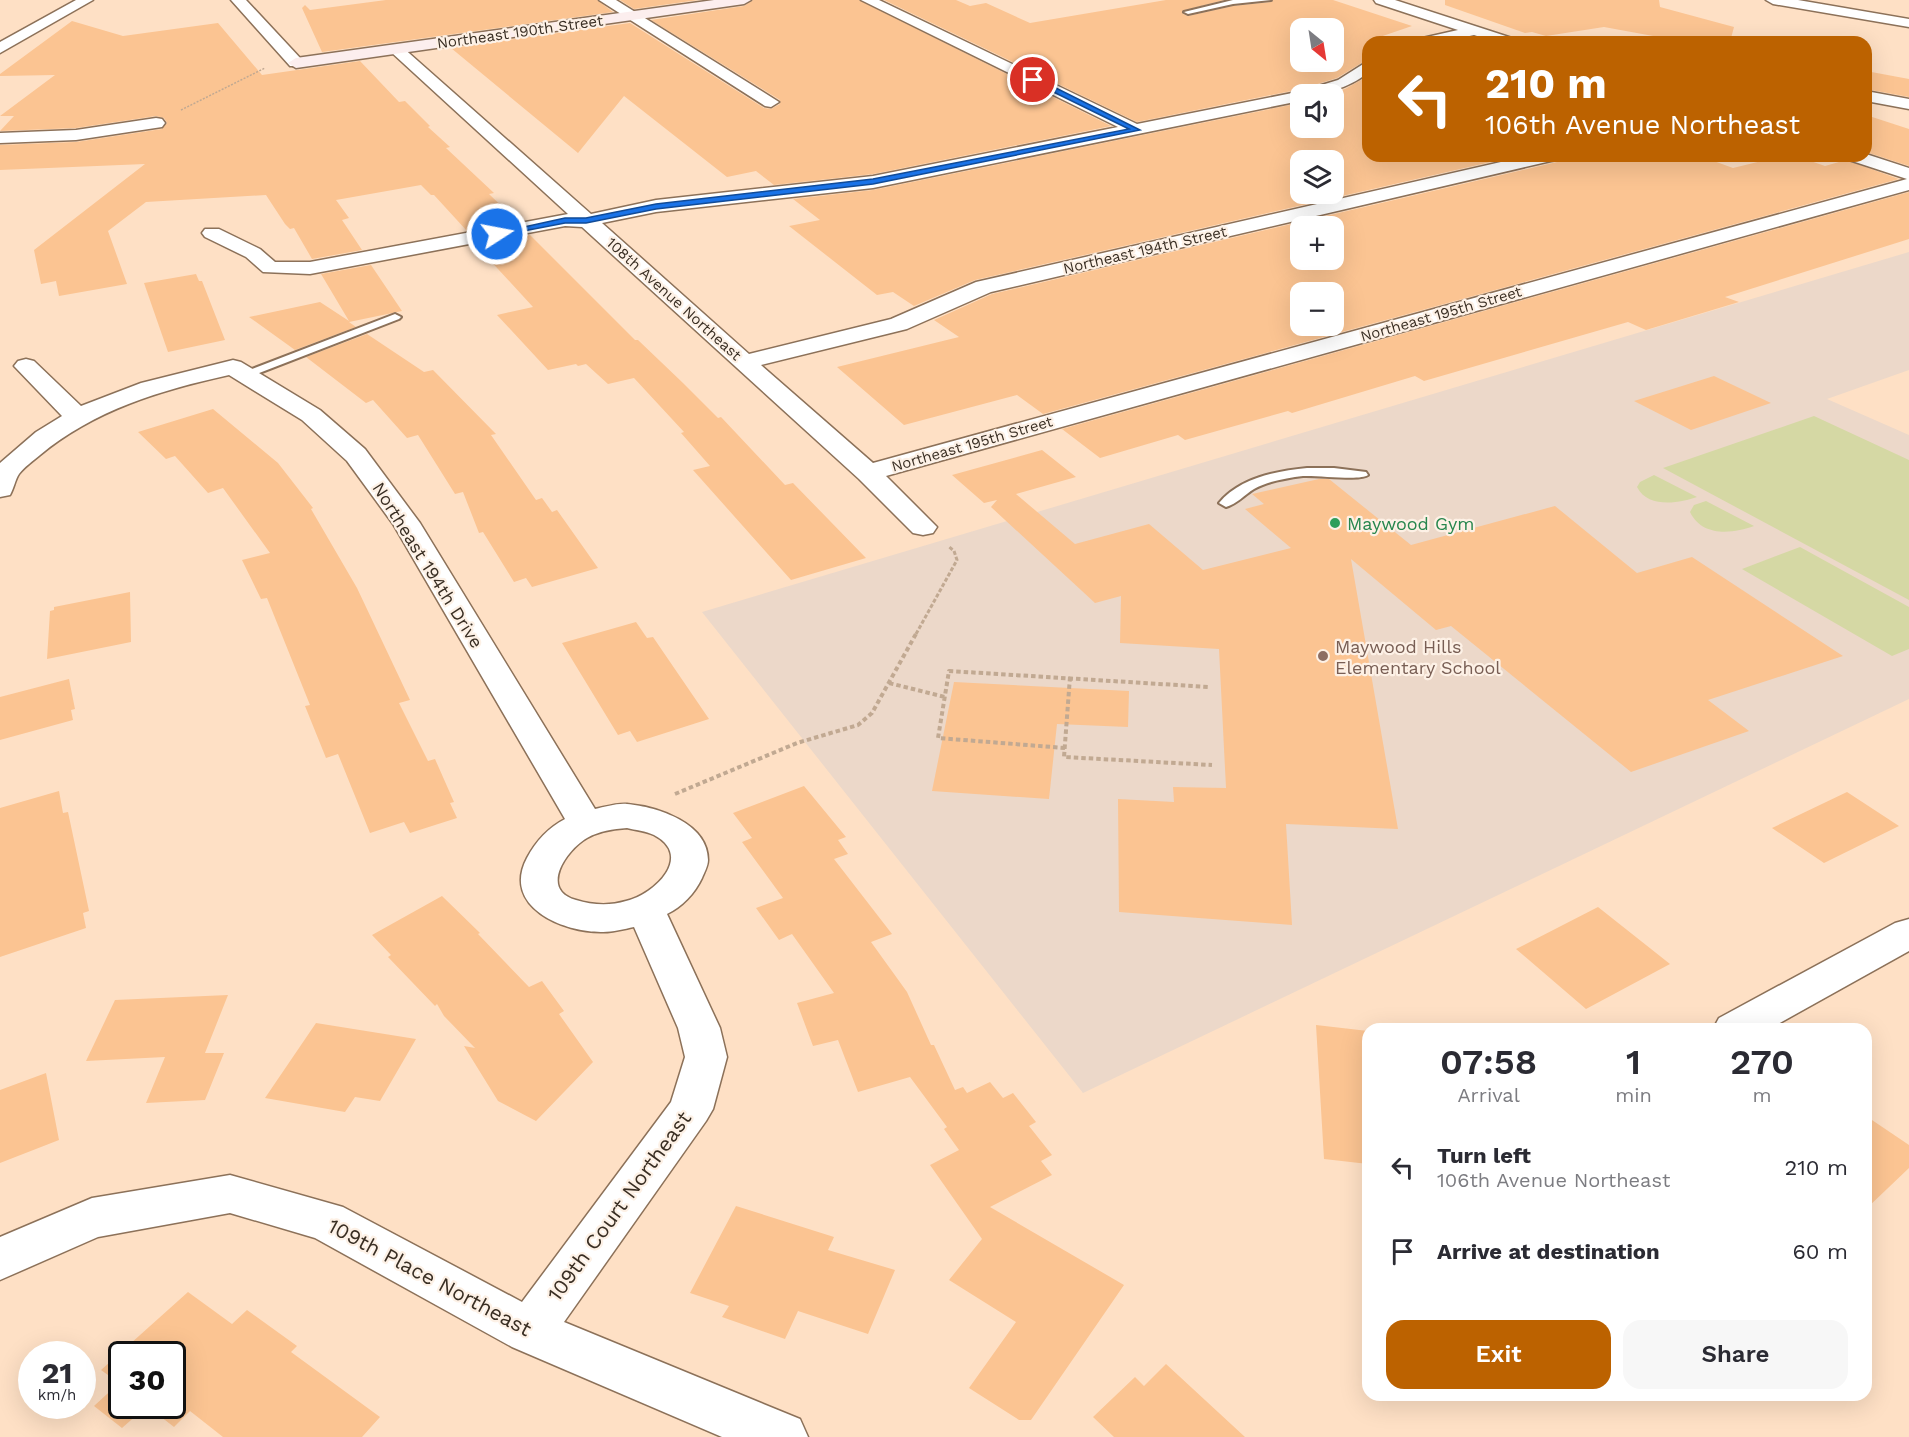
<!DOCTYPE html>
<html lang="en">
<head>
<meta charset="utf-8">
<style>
  :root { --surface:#fff; --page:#f7f7f7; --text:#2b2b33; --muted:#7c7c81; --accent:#bc6200 }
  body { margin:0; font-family:"Work Sans",sans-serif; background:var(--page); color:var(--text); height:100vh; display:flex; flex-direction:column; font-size:22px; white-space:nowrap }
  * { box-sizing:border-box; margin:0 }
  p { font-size:20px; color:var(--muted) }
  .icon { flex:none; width:33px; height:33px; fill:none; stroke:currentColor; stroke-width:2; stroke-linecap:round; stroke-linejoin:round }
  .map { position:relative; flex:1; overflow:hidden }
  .drawer { position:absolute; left:1362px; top:1023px; width:510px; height:378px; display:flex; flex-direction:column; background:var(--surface); border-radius:18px; box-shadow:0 6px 24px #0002 }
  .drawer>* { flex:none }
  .banner { position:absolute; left:1362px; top:36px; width:510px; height:126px; border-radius:18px; box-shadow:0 6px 24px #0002; background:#bc6200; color:#fff; overflow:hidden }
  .needle { width:39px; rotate:150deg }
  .tools { position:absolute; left:1290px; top:18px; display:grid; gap:12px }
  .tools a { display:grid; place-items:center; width:54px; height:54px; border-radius:12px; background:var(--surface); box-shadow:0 6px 24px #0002; font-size:30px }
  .speed { position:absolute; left:18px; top:1341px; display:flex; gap:12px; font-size:30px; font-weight:700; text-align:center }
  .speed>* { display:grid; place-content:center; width:78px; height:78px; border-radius:50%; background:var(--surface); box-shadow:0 6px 24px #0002; line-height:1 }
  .speed small { font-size:15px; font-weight:400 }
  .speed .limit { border:3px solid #111; border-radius:9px; background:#fff; color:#111 }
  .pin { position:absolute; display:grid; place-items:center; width:51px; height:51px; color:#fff; margin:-26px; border:3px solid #fff; border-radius:50%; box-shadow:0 2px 6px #0007 }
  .me { position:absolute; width:66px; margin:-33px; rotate:79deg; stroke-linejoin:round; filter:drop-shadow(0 0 4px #0008) }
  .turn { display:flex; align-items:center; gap:21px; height:126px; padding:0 24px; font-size:27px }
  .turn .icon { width:78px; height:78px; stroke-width:2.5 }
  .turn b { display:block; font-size:42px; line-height:51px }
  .eta { display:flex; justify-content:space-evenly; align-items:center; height:102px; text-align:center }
  .eta b { font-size:36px; font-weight:600; line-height:42px }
  .cta { display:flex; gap:12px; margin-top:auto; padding:12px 24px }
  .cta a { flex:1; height:69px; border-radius:18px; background:var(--accent); color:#fff; font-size:24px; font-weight:600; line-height:69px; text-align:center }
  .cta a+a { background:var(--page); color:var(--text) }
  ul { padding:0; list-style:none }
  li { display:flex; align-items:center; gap:18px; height:84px; padding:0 24px }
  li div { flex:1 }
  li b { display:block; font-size:22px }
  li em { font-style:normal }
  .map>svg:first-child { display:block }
  .education { fill:#ecd8c9 }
  .green { fill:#d5d8a4 }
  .building { fill:#fbc492; fill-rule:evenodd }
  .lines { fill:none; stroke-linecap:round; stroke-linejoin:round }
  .lane-casing { stroke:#8c7159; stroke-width:4 }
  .street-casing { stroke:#8c7159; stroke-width:3 }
  .secondary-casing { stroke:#8c7159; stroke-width:3 }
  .path-far2 { stroke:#c1a992; stroke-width:1.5; stroke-dasharray:2 1.5; stroke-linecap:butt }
  .path-far1 { stroke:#c1a992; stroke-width:3; stroke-dasharray:4 2; stroke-linecap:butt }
  .path { stroke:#c1a992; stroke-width:4; stroke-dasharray:4.5 3; stroke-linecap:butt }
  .lane { fill:#fff; fill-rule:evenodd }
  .street { fill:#fff; fill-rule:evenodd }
  .secondary { fill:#fceeee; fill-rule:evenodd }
  .route { fill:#1a73e8; stroke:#114b97; stroke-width:1.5 }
  .leisure-dot { fill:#2e9e5b; stroke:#fdf1e6; stroke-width:2 }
  .education-dot { fill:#8d6e63; stroke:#fdf1e6; stroke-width:2 }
  .labels { text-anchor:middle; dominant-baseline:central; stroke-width:4.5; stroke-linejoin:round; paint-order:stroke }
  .far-street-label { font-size:15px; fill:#392e23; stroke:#fdf1e6 }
  .leisure-label { font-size:18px; fill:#27864d; stroke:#fdf1e6; text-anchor:start }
  .street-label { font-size:18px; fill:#392e23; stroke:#fdf1e6 }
  .education-label { font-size:18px; fill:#785e54; stroke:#fdf1e6; text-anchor:start }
  .near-street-label { font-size:21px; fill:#392e23; stroke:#fdf1e6 }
</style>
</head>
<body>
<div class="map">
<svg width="1909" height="1437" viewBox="0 0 1909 1437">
  <rect width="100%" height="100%" fill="#fee0c5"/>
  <path class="education" d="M1909,252V370L1827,399L1909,435V699L1083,1093L702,612Z"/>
  <path class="green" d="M1814,416L1909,460V600L1663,468Z
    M1654,475L1697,497C1680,503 1648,509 1637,487L1640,482Z
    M1706,501L1754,526C1732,534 1702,537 1690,512L1694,505Z
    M1800,547L1909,607V649L1892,656L1742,569Z"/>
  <path class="building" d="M386,0H597L613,12L322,52L302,8L305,5L310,10Z
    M620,0H698L634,9Z
    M753,0H859L1111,126L873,174L774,185L756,171L727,177L624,96L578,153L451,48L630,23L764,108L771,109L780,104V100L651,20L744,6Z
    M884,0H956L970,6L986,3L1030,23L1166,0H1224L1182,11L1183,14L1188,16L1233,6L1271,2L1273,0H1333L1412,26L1368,41V59L1337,78L1301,89L1137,122ZM1300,28H1334V62H1300Z
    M1445,0H1659L1660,7L1734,27L1730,42H1686L1604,27L1546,36L1532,32L1525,33L1445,5Z
    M72,21L123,36L218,23L262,75L360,61L399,102L405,101L430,126L428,127L450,147L446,148L494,193L489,194L517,221L467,231L434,195H431L421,185L336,200L349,218L342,220L362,250L312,259L294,228L290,229L285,224L266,195L146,202L108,231L127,284L59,296L56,281L41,284L34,250L145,164L0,170V145L76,142L162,129L167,123L164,118L156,116L76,128L0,131L14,116H0L55,75L0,76V74Z
    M1866,71L1909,79V97L1866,89Z
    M1368,76V156H1517L975,280L914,306L893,292L877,295L789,226L820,220L793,199L873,190L1300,103V128H1334V94H1324L1345,89ZM1300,160H1334V194H1300Z
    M1866,115L1909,129V166L1866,152Z
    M1562,156H1660L1667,158L1700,156L1733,168L1782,156H1796L1825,166L1846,160L1899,179L1043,414L1017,395L904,425L837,367L959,337L934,320L992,294L1557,162ZM1300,226H1334V260H1300ZM1300,292H1334V326H1300Z
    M1909,192V239L1725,297L1739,302L1646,330L1628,322L1424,381L1415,376L1292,413L1288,411L1185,440L1178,435L1100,458L1062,429Z
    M530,235L635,340H638L683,383L718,418L721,417L785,485L793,483L866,558L791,580L693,470L710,466L681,433L684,432L634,378L608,384L586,364L578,366L576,364L548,370L497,315L533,307L486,256L490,255L480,244Z
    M371,265L402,311L349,322L356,327L295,350L249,317L320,302L349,321L321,274Z
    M196,274L199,281H202L225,340L168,352L144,283Z
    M367,334L424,372L433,370L496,434L491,435L536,500L542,498L552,512L557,510L598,568L532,587L526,578L514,582L483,532L479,533L463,492L455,494L418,435L407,438L373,400L366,403L306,357Z
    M1714,376L1771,403L1691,430L1634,401Z
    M213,409L278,463L313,508L311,509L357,588L410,700L399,703L428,761L435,759L454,802L450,803L457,818L410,833L404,822L370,833L338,754L326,758L305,706L310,705L267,598L261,599L242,560L270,553L223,488L208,493L175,456L166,459L138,432Z
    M1042,450L1076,477L1016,494L1075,544L1149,524L1203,570L1291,548L1245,509L1264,504L1252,494L1319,479H1329L1411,545L1555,506L1637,573L1692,557L1843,656L1708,700L1749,731L1631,772L1451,626L1436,630L1351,559L1398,829L1286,824L1292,925L1119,912L1118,799L1174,802L1173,787L1226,788L1219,649L1120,643L1121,596L1095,603L991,507L997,500L984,503L952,475Z
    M130,592L131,642L47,659L50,611L54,610V607Z
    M636,622L647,638L653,637L709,719L637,742L630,731L618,735L562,643Z
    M69,679L75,709L71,710L73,720L0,740V697Z
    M954,682L1129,691L1128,727L1057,724L1049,799L932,791Z
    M804,786L846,837L838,840L848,854L834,859L892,934L871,942L907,992L931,1045H934L955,1090L963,1087L967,1093L990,1082L1003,1098L1013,1093L1036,1122L1029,1126L1052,1155L1041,1161L1052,1175L990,1207L1124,1285L1031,1420H1019L969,1388L1016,1322L949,1280L982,1239L930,1165L959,1150L944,1129L947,1127L910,1077L858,1092L838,1040L813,1046L797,1003L834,993L792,934L779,940L756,908L783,898L742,842L752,838L733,813Z
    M59,791L63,813L68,812L89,911L83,913L86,928L0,957V808Z
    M1847,792L1899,826L1824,863L1772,828Z
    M442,896L480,933L478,934L529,987L542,981L564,1011L559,1014L593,1062L536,1121L498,1101L464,1046L475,1048L444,1016L437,1004L435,1006L388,957L391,955L372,935Z
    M1598,907L1670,964L1586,1009L1516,949Z
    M228,995L205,1053H224L205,1100L146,1103L165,1057L86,1061L115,1000Z
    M316,1023L416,1039L380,1101L355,1097L345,1112L265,1098Z
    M1316,1025L1368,1031V1164L1324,1159Z
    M46,1073L59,1140L0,1163V1090Z
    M1866,1116L1909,1145V1168L1866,1209Z
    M736,1206L834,1237L828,1250L895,1270L868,1334L798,1311L785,1339L722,1317L729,1306L690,1293Z
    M188,1292L232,1324L247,1310L297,1346L291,1352L380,1417L362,1437H223L190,1411L174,1427L147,1406L122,1428L94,1406L119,1383L101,1370ZM122,1354H172V1406H122Z
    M1166,1364L1245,1437H1114L1093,1417L1135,1377L1144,1386Z"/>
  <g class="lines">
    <g class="lane-casing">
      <path id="lane" d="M1233,0H1271L1233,4L1188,14L1184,12Z
        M395,314L401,317L399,319L249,377L245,378L239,374Z
        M1307,468H1334L1366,472L1368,475C1361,481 1317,475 1303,476C1287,478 1268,481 1254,489C1244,495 1237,504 1226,507L1219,503C1240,478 1276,471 1307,468Z"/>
    </g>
    <g class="street-casing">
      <path id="street" d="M76,0H93L0,53V42Z
        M231,0H246L302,60L304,63L302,66H290Z
        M599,0H616L779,102L771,107L765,106Z
        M861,0H879L1137,124L1302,91L1338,80L1368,61V73C1346,89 1327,94 1300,94V101L873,188L656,212L602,223L749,354L891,319L976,282L1527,156H1560L1557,160L1551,161L991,292L907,329L761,365L873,463L1907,179L1849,160L1846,156H1866V154L1909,168V190L886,476L937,527L933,533L923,535L913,533L859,479L582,227L565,226L310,274L263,272L246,257L205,237L202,233L205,229H219L260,249L275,262H310L568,214L391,52L388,49L391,46H401L591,214L656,200L873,176L1118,127Z
        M1374,0H1395L1515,39L1518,42H1495L1474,35L1443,42H1415L1418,39L1458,30L1376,3Z
        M1766,0H1798L1909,19V27L1773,4Z
        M1866,91L1909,99V109L1866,101Z
        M156,118L162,119L165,123L162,127L76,140L0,143V133L76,130Z
        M26,359L34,361L81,406L141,383L233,360L241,362L320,410L365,449L420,523L595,809C605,807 617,803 627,804C658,807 708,823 708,860C708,866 704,873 702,878C695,893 682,907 667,914L720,1028L727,1057L713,1109L706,1121L564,1322L800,1419L808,1437H722L512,1347L315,1238L230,1213L98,1237L0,1280V1237L92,1198L230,1175L343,1207L522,1302L671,1102L685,1057L678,1028L634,927C624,929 613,932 603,932C564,933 501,907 527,858C536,841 548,828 565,819L393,524L347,461L302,420L229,375C161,390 94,410 40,455C33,461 24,467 19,474C15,480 14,488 10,495L0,497V463L36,432L62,416L14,366L18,361ZM627,828C635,830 646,831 654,835C694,856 655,894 626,901C610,906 592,905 576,900C539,890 566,850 587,838C599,831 613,829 627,828Z
        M1909,919V951L1769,1029H1713L1719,1018L1895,923Z"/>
    </g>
    <g class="secondary-casing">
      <path id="secondary" d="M714,0H751L744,4L296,68L288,63L296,58Z"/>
    </g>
    <path class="path-far2" d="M181,110L265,68"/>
    <path class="path-far1" d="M916,634L957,560L954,551L948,546"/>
    <path class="path" d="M1070,677L1064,757L1212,765
      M889,683L945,697
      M1065,748L938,738L949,671L1209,687
      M675,794L797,743L858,725L872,713L917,632"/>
    <use href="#lane" class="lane"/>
    <use href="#street" class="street"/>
    <use href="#secondary" class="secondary"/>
  </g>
  <path class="route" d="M1031,78H1036L1140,130L873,184L656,209L586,223H565L497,236L492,234L565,218H586L656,204L873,179L1129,129L1031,81Z"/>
  <circle class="leisure-dot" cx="1335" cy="523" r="6"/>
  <circle class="education-dot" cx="1323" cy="656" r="6"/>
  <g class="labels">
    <g class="far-street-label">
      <text transform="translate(520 32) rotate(-8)">Northeast 190th Street</text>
      <text transform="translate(1145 250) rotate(-13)">Northeast 194th Street</text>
      <text transform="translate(674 299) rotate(42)">108th Avenue Northeast</text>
      <text transform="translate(1441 314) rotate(-16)">Northeast 195th Street</text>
      <text transform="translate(972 444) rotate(-16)">Northeast 195th Street</text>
    </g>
    <g class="leisure-label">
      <text x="1347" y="523">Maywood Gym</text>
    </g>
    <g class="street-label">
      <text transform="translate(428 565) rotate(58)">Northeast 194th Drive</text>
    </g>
    <g class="education-label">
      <text x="1335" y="646">Maywood Hills<tspan x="1335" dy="21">Elementary School</tspan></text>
    </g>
    <g class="near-street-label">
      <text transform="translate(619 1206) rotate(-54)">109th Court Northeast</text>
      <text transform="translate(430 1277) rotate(28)">109th Place Northeast</text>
    </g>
  </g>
</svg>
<div class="tools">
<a><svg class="needle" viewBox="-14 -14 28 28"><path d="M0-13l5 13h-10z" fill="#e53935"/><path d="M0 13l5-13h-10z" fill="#7c7c81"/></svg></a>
<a><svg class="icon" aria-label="sound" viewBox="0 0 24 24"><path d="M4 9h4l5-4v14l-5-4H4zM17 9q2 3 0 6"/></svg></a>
<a><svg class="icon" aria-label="layers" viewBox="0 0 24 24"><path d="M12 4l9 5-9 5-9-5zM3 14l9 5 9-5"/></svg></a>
<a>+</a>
<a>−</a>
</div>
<div class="speed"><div>21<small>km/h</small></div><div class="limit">30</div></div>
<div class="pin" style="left:1033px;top:80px;background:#d93025"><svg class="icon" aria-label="arrive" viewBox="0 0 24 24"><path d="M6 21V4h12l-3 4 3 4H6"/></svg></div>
<svg class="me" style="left:497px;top:234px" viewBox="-20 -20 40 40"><circle r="17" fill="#1a73e8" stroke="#fff" stroke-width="3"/><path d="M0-11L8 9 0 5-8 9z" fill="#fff"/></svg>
<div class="banner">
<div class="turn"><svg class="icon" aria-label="left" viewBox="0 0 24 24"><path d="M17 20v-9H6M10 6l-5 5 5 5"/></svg><div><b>210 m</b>106th Avenue Northeast</div></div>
</div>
<section class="drawer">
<div class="eta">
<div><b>07:58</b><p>Arrival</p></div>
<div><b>1</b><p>min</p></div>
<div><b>270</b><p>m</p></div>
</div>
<ul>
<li><svg class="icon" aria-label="left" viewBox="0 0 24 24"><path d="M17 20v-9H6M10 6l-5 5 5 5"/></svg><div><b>Turn left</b><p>106th Avenue Northeast</p></div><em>210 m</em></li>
<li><svg class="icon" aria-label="arrive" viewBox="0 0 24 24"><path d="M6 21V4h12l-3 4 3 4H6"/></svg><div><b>Arrive at destination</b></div><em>60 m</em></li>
</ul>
<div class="cta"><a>Exit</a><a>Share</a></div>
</section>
</div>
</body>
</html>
